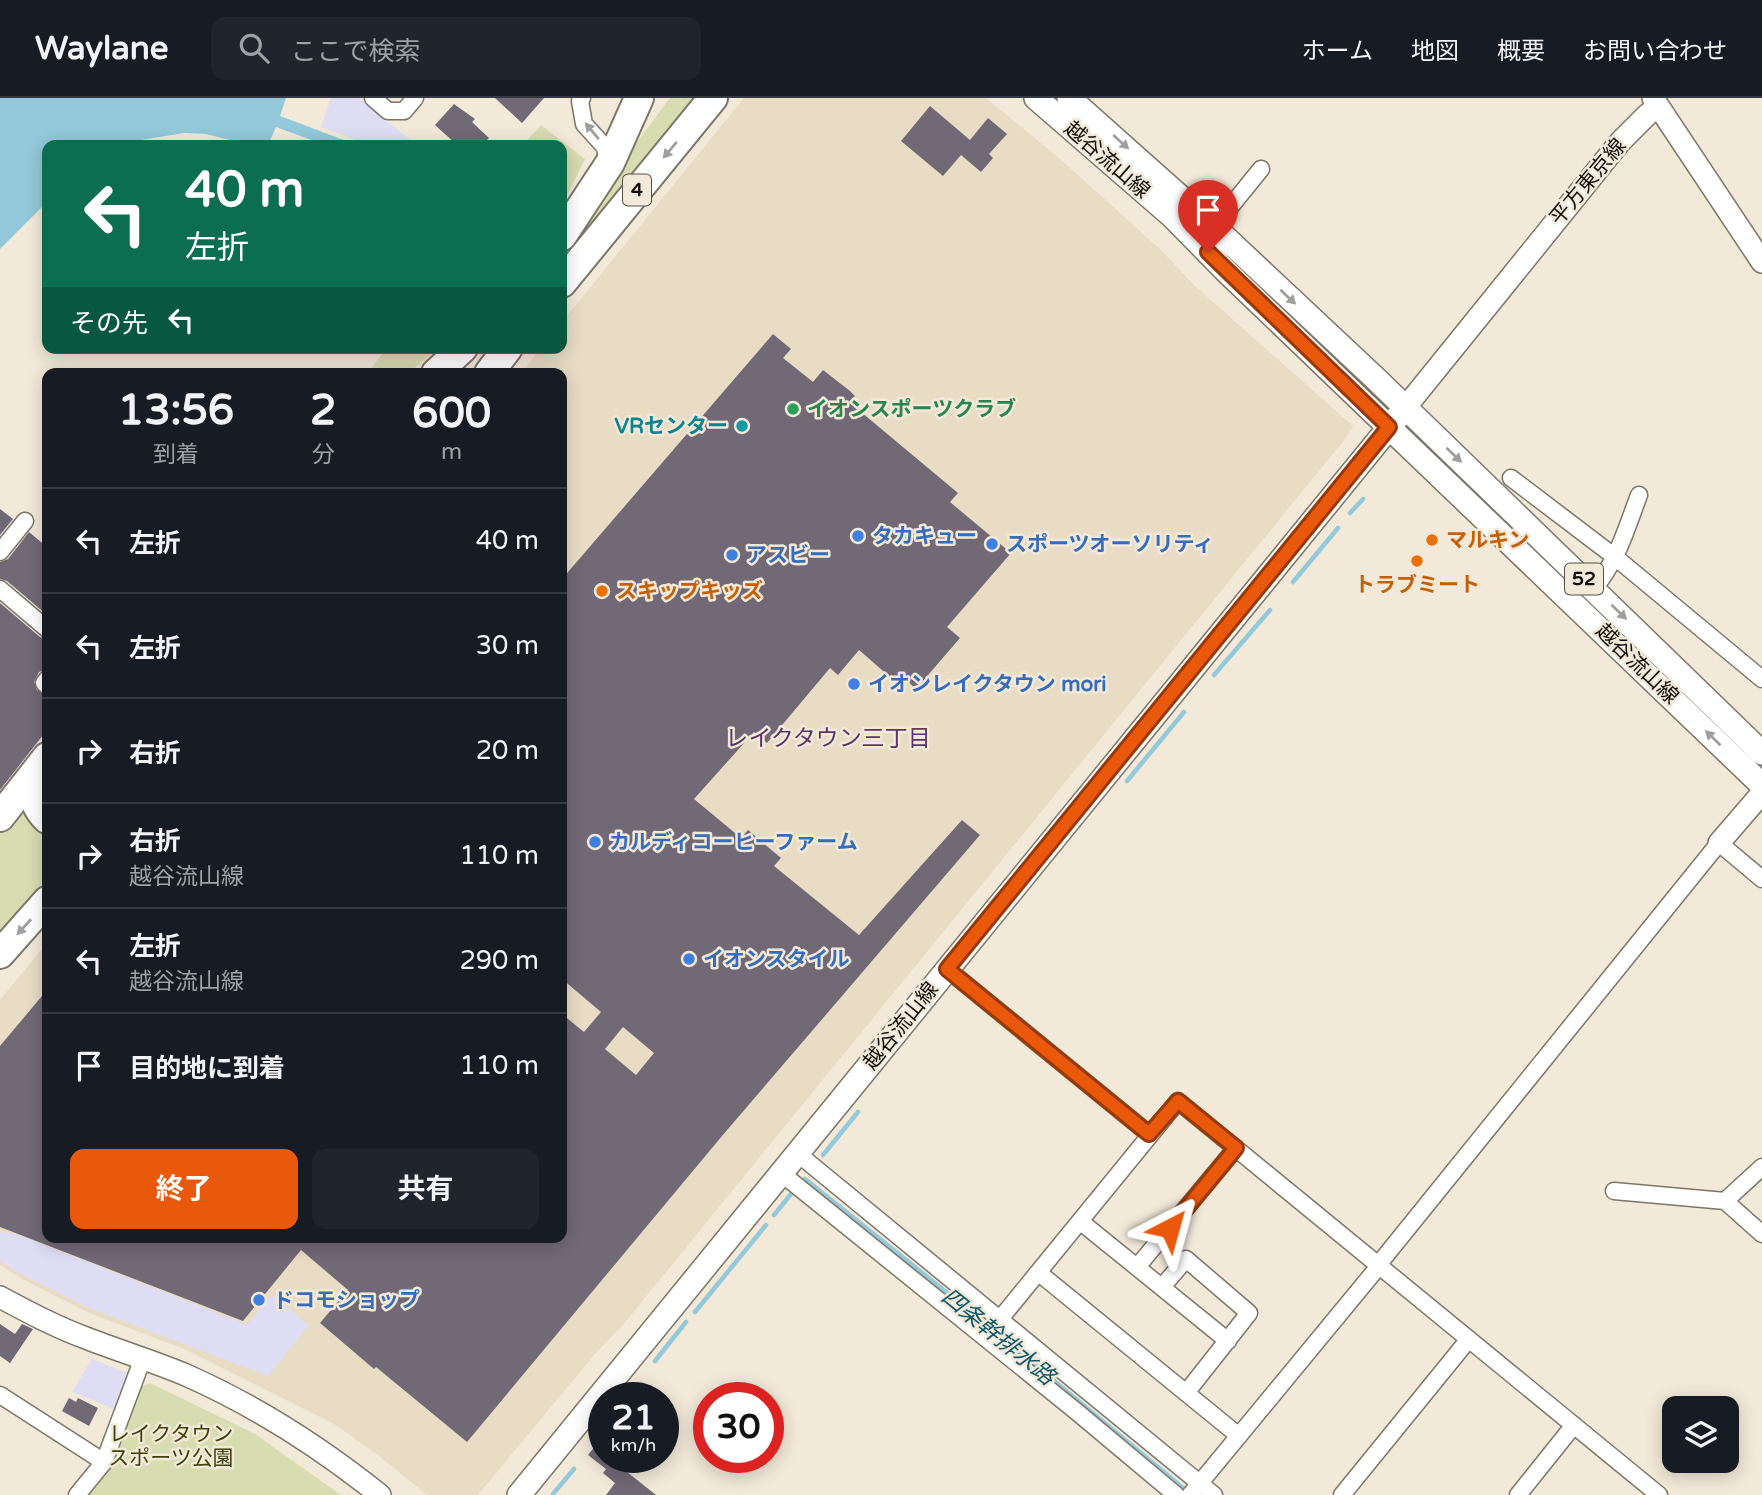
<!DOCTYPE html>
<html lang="ja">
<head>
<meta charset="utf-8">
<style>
  :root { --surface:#171b24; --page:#20242c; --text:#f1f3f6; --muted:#9ea1a6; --line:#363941; --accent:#ea580c }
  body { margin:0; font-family:"Varela Round","Noto Sans JP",sans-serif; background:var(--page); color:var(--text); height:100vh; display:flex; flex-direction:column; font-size:26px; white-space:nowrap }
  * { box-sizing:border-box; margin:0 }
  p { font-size:23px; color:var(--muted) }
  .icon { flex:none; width:38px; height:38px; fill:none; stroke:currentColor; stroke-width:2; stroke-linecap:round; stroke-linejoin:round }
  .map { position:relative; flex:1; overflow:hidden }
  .details { position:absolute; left:42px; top:270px; width:525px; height:875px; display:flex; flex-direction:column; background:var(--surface); border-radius:14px; box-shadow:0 4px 18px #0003 }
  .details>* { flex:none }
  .hud { position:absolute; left:42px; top:42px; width:525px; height:214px; border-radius:14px; box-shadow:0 4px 18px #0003; background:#0b6e4f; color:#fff; overflow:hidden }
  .tools { position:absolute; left:1662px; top:1298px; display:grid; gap:14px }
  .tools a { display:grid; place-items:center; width:77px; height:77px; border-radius:14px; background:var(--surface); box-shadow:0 4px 18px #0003; font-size:35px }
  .speed { position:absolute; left:588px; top:1284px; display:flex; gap:14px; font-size:35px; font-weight:700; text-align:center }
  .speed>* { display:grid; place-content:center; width:91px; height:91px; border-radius:50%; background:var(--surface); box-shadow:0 4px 18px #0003; line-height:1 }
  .speed small { font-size:18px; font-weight:400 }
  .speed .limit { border:10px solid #d22; background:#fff; color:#111 }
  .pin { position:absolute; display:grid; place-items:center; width:60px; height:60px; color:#fff; margin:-72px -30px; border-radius:50% 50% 50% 0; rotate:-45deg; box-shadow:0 0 7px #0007 }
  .pin .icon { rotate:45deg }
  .me { position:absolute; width:77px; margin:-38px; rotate:39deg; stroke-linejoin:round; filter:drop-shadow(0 0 5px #0008) }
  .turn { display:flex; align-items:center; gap:24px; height:147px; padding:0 28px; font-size:32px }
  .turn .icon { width:91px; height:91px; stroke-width:2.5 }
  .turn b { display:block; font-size:49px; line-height:60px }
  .then { display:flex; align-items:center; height:66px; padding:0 28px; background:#0003; gap:14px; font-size:26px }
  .eta { display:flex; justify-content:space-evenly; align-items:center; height:119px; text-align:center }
  .eta b { font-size:42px; font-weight:700; line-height:49px }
  .cta { display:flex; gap:14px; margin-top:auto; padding:14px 28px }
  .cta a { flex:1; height:80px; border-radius:14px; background:var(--accent); color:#fff; font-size:28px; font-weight:700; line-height:80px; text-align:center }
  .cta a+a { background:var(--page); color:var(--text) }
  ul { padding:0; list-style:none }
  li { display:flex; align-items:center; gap:21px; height:105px; padding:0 28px; border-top:2px solid var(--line) }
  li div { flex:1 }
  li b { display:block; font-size:26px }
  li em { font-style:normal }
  header { display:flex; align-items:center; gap:42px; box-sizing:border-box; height:98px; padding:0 35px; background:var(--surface); border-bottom:2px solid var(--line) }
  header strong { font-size:33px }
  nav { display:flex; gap:38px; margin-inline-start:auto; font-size:24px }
  .search { width:490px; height:63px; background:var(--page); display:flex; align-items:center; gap:18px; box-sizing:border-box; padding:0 24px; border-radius:14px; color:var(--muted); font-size:26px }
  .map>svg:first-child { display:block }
  .built { fill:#e8dcc5 }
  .industrial { fill:#dfddf3 }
  .green { fill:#d8dcb1 }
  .water { fill:#93c9da }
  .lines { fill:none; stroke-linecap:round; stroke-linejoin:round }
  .stream { stroke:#93c9da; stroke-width:4.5 }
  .building { fill:#726977; fill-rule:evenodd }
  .street-casing { stroke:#7d7667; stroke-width:19 }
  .secondary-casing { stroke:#7d7667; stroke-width:24 }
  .primary-casing { stroke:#7d7667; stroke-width:26 }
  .highway-casing { stroke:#7d7667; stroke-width:32 }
  .street { stroke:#fff; stroke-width:16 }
  .secondary { stroke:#fff; stroke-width:21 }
  .primary { stroke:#fff; stroke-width:23 }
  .highway { stroke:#fff; stroke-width:28 }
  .oneway { fill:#a09f9d }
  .route-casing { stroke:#983908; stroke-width:18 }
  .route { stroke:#ea580c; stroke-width:12 }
  .leisure-dot { fill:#2e9e5b; stroke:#f2e9d9; stroke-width:2.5 }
  .culture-dot { fill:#0f9aa8; stroke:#f2e9d9; stroke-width:2.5 }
  .shop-dot { fill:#3f7fe0; stroke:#f2e9d9; stroke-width:2.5 }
  .food-dot { fill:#e8710a; stroke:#f2e9d9; stroke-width:2.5 }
  .labels { text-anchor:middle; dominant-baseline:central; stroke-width:5; stroke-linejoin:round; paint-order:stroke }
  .shield { fill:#f2e9d9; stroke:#545047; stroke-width:2 }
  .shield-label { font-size:19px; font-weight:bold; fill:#110e09 }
  .street-label { font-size:21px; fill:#110e09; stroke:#f2e9d9 }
  .leisure-label { font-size:21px; font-weight:bold; fill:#27864d; stroke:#f2e9d9; text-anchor:start }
  .culture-label { font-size:21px; font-weight:bold; fill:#0d838f; stroke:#f2e9d9; text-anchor:end }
  .shop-label { font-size:21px; font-weight:bold; fill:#366cbe; stroke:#f2e9d9; text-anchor:start }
  .food-label { font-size:21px; font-weight:bold; fill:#c56008; stroke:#f2e9d9; text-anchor:start }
  .park-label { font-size:21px; fill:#3f410a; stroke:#f2e9d9 }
  .neighbourhood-label { font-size:23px; fill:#5d346a; stroke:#f2e9d9 }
  .water-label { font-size:23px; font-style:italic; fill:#0f596b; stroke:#f2e9d9 }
</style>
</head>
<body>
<header>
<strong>Waylane</strong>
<div class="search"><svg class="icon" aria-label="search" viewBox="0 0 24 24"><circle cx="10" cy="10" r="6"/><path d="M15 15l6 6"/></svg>ここで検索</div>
<nav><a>ホーム</a><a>地図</a><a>概要</a><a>お問い合わせ</a></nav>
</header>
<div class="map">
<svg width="1762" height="1397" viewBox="0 0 1762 1397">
  <rect width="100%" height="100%" fill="#f2e9d9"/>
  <path class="built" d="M744,0H986L1059,60L1161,152L1195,188L1353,328L1345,341L622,1228L595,1256L478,1397H427L374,1354L334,1326L184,1251L89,1215L22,1181L0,1167V902L47,845V1139H562V275H521L541,250H562V224Z"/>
  <path class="industrial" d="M331,0H359L416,47H369L321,29Z
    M0,1133L19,1137L247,1227L272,1197L309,1227L268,1278L89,1210L19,1175L0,1163Z
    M92,1261L125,1274L127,1282L117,1312L72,1294Z"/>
  <path class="green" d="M670,0H705L562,175V153L603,90Z
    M541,27L585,61L569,94L562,104V47H523Z
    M387,250H438L409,275H367Z
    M24,702L47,734V791L0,841V733Z
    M150,1285L255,1336L341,1397H86L112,1363L141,1289Z"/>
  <path class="water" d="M0,0H286L280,18L357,47H325L276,29L268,47H250L206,36L184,35L141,42L125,47H47V104L0,151Z"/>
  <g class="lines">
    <path class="stream" d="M1350,415L1363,401
      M1293,484L1338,430
      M1214,577L1270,512
      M1127,683L1184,614
      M823,1057L858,1014
      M805,1081L981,1222L1189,1395
      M774,1117L791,1096
      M695,1214L766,1127
      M655,1263L686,1224
      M628,1300L635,1290
      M553,1396L574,1371"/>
  </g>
  <path class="building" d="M495,0H544L522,25Z
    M454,6L475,21L472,24L489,40L482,47H457L435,27Z
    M930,8L970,42L988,20L1007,36L989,56L993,60L981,74L961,57L943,78L901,43Z
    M773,236L791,251L783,260L813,284L823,272L850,293L855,298L849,304L958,395L950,404L1011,455L947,529L960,540L916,591L903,579L897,585L859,552L838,577L830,570L767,645L754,634L694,701L741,740L748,732L781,760L774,768L859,837L962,722L980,737L722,1038L467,1344L376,1269L374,1271L320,1225L348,1192L301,1152L243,1223L0,1129V948L47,892V1139H562V916L584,934L601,914L562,881V481ZM623,929L654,955L636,977L605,951Z
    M0,411L13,421L0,437Z
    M29,434L47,449V517L7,483L0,481V464L8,461Z
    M0,505L40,539L47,541V571L39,574L34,584L37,592L47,598V632L0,692Z
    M0,1226L15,1236L22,1226L33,1231L10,1265L0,1258Z
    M69,1300L76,1304L78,1300L98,1310L89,1328L62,1313Z
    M604,1337V1360H621L617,1366L656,1397H606L615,1385L603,1375L606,1371L588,1357Z"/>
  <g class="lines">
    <g class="street-casing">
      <path id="street" d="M373,0L388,13H404L415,0
        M582,0L580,3L584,26L604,48L610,65
        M1214,129L1261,71
        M1511,380L1615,459L1762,581
        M0,454L25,423
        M1594,490C1617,464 1627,429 1639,397
        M0,491L47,531
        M47,581L44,585L47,588
        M947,871L1149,1036
        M797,1055L1214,1397
        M781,1075L1077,1314L1176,1397
        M1614,1093L1725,1103L1762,1069
        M1725,1103L1762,1136
        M1081,1124L1228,1243
        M1378,1167L1719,745L1762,781
        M1137,1169L1236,1050
        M1039,1175L1239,1338
        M1162,1189L1186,1161L1249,1215L1186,1295
        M1000,1221L1178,1003L1659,1397
        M0,1297L104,1364
        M77,1397L104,1364L143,1260
        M1190,1397L1379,1168
        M1342,1397L1469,1241
        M1518,1397L1574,1327"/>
    </g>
    <g class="secondary-casing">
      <path id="secondary" d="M1653,0L1762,164
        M1405,310L1620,44L1648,16L1659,9
        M1719,745L1762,695
        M0,1199C28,1214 56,1229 86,1240C119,1253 153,1263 186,1277C256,1308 320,1349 380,1397"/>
    </g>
    <g class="primary-casing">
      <path id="primary" d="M1036,0L1172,118L1225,172L1762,687
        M1069,0L1214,129L1376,281L1762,655
        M519,1397L1405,310"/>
    </g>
    <g class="highway-casing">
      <path id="highway" d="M562,138L610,65L639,0
        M562,185L713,0
        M436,275L463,250
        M489,275L508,250
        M38,671C30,690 32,706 47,721
        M0,719L47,659
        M0,856L47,803"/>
    </g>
    <use href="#street" class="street"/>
    <use href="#secondary" class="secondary"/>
    <use href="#primary" class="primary"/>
    <use href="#highway" class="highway"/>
  </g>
  <defs><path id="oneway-solid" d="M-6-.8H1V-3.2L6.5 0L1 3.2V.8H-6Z" transform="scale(1.75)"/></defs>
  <g class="oneway">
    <use href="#oneway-solid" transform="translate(592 33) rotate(-130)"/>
    <use href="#oneway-solid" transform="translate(1121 44) rotate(42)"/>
    <use href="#oneway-solid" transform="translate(670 52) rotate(130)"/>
    <use href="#oneway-solid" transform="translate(1288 199) rotate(43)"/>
    <use href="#oneway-solid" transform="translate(1454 357) rotate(44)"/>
    <use href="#oneway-solid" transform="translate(1619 514) rotate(44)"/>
    <use href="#oneway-solid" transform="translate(1713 640) rotate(-136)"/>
    <use href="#oneway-solid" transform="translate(24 829) rotate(132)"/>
  </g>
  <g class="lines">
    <g class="route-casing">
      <path id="route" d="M1170,1130L1236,1050L1178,1003L1149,1036L947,871L1389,329L1208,154"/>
    </g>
    <use href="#route" class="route"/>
  </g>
  <circle class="leisure-dot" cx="793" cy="311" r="7"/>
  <circle class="culture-dot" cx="742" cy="328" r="7"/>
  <g class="shop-dot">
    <circle cx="858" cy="438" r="7"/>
    <circle cx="992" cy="446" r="7"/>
    <circle cx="732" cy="457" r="7"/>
    <circle cx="854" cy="586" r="7"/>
    <circle cx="595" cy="744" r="7"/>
    <circle cx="689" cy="861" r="7"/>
    <circle cx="259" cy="1202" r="7"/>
  </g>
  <g class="food-dot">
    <circle cx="1432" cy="442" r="7"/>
    <circle cx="1417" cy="463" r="7"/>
    <circle cx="602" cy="493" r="7"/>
  </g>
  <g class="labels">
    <g class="shield">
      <rect x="623" y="76.5" width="28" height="31" rx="5"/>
      <rect x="1565" y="465.5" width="38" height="31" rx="5"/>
    </g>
    <g class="shield-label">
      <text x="637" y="92">4</text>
      <text x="1584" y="481">52</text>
    </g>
    <g class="street-label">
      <text transform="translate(1107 62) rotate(41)">越谷流山線</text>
      <text transform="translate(1588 84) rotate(-50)">平方東京線</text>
      <text transform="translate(1637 566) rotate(44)">越谷流山線</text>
      <text transform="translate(901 928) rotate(-51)">越谷流山線</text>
    </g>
    <g class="leisure-label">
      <text x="807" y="311">イオンスポーツクラブ</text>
    </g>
    <g class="culture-label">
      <text x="728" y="328">VRセンター</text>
    </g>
    <g class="shop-label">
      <text x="872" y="438">タカキュー</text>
      <text x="1006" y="446">スポーツオーソリティ</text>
      <text x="746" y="457">アスビー</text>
      <text x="868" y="586">イオンレイクタウン mori</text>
      <text x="609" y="744">カルディコーヒーファーム</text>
      <text x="703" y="861">イオンスタイル</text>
      <text x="273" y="1202">ドコモショップ</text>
    </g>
    <g class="food-label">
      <text x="1446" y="442">マルキン</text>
      <text x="1417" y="487" text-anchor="middle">トラブミート</text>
      <text x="616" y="493">スキップキッズ</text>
    </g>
    <g class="park-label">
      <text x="171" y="1336">レイクタウン<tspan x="171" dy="24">スポーツ公園</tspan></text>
    </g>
    <g class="neighbourhood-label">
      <text x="828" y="641">レイクタウン三丁目</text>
    </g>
    <g class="water-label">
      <text transform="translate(998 1239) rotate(39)">四条幹排水路</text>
    </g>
  </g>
</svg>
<div class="tools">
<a><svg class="icon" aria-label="layers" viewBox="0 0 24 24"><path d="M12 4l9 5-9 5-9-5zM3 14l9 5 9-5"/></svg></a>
</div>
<div class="speed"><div>21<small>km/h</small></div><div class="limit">30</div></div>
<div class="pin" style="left:1208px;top:154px;background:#d93025"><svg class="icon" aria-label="arrive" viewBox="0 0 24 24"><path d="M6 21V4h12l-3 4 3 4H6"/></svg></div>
<svg class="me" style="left:1170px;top:1130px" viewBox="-20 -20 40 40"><path d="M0-17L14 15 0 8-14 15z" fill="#ea580c" stroke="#fff" stroke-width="4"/></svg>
<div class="hud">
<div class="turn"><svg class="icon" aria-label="left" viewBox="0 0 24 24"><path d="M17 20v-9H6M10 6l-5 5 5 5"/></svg><div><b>40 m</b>左折</div></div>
<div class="then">その先<svg class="icon" aria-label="left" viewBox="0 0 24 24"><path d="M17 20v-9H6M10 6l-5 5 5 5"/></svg></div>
</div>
<section class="details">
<div class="eta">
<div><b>13:56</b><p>到着</p></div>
<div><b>2</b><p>分</p></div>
<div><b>600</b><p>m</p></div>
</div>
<ul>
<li><svg class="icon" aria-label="left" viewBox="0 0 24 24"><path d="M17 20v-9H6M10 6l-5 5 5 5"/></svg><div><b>左折</b></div><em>40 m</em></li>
<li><svg class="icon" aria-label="left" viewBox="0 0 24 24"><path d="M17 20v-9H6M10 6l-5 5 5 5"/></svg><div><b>左折</b></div><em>30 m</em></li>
<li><svg class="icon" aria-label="right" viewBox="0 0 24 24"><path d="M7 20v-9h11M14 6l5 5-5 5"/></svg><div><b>右折</b></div><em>20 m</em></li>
<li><svg class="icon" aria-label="right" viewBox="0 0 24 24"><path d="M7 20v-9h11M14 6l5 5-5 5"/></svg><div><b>右折</b><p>越谷流山線</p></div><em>110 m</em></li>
<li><svg class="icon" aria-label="left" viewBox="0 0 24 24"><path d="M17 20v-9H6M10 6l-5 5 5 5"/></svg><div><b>左折</b><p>越谷流山線</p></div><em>290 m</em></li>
<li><svg class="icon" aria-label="arrive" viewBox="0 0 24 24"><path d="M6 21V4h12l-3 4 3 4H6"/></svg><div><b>目的地に到着</b></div><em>110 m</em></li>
</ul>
<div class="cta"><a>終了</a><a>共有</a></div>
</section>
</div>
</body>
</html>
